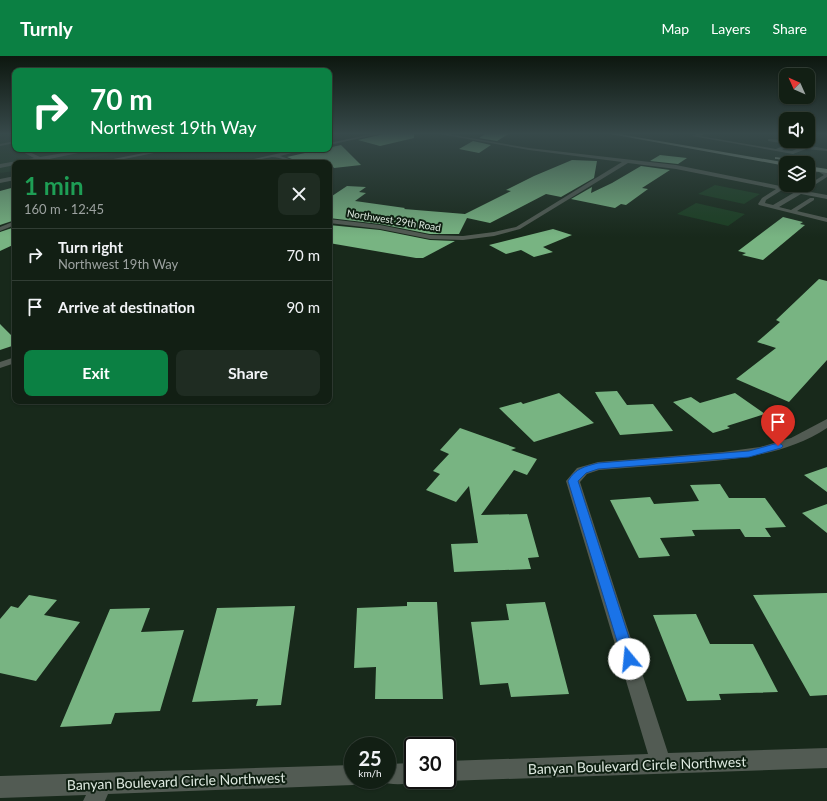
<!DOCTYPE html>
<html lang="en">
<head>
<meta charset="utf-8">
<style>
  :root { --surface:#121f14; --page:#1f2c22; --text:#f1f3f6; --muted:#9ca2a0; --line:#313d34; --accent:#0b8043 }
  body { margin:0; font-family:Lato,sans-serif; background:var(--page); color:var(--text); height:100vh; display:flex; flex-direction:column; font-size:15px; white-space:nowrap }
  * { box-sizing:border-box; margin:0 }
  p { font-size:13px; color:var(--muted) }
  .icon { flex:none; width:22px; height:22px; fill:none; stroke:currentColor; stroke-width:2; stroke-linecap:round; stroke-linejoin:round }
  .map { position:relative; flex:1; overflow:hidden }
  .details { position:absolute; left:12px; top:104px; width:320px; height:244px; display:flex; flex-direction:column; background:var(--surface); border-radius:8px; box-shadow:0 1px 3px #0004,0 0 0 1px var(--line) }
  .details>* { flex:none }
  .banner { position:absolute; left:12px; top:12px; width:320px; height:84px; border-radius:8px; box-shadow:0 1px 3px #0004,0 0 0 1px var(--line); background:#0b8043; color:#fff; overflow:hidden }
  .needle { width:26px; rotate:315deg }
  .controls { position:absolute; left:779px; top:12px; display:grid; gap:8px }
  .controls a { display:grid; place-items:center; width:36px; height:36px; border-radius:8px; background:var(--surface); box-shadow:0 1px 3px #0004,0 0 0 1px var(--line); font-size:20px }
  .speed { position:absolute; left:344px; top:681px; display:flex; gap:8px; font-size:20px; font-weight:700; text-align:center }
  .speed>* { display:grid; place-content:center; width:52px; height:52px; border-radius:50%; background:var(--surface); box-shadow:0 1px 3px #0004,0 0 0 1px var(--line); line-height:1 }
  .speed small { font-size:10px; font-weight:400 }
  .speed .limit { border:2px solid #111; border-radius:6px; background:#fff; color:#111 }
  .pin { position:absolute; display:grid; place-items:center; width:34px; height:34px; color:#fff; margin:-41px -17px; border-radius:50% 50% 50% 0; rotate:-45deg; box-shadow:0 0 4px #0007 }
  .pin .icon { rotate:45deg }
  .me { position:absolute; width:44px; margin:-22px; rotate:343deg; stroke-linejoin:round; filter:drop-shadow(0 0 3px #0008) }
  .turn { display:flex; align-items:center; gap:14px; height:84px; padding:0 12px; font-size:18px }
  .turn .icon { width:52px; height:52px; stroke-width:2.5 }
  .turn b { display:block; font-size:28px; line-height:34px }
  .round { display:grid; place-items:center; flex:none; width:42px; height:42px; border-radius:8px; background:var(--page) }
  .headline { display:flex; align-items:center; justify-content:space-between; height:68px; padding:0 12px }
  h1 { font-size:24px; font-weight:700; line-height:30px; color:#1e9e55 }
  .primary-button { display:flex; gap:8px; margin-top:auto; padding:8px 12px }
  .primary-button a { flex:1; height:46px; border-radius:8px; background:var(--accent); color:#fff; font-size:16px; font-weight:700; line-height:46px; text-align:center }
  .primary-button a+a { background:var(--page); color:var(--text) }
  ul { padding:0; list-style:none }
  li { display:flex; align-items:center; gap:12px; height:52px; padding:0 12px; border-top:1px solid var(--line) }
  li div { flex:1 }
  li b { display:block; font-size:15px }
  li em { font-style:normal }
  header { display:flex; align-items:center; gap:24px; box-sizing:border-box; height:56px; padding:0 20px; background:var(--accent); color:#fff }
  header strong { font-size:19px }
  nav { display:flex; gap:22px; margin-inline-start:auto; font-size:14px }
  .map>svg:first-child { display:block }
  .built { fill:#1d3521 }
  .green { fill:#1b3e22 }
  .building { fill:#78b482 }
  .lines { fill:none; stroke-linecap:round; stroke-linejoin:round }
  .minor { fill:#525b53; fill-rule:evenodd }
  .major { fill:#809182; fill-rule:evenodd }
  .route { fill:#1a73e8; stroke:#114b97 }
  .labels { text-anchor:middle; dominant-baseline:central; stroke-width:4; stroke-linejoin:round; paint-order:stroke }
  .far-street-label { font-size:10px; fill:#dee9e0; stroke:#0f2012 }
  .near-street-label { font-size:14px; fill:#dee9e0; stroke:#0f2012 }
</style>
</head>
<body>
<header>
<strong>Turnly</strong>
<nav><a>Map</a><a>Layers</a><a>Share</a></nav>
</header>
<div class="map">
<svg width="827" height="745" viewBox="0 0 827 745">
  <rect width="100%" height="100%" fill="#18291b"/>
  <path class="built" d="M0,77H15V93H139L59,107H15V115L0,117Z"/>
  <path class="green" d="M715,129L760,138L744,148L698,138Z
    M696,147L745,158L728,170L677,158Z"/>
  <path class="building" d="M385,77H414V82L380,90L358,84L384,78Z
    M487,77H510L497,85L479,82Z
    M473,85L491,89L479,97L459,93Z
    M341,89L361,109L334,112L330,107H302L287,101Z
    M660,99L687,102L678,108L650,105Z
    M572,104L597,105L594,122L561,141L546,138L490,167L467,162L459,178H430L380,168L329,162V142L347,130L366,131L359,136L366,137L355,145L405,152L404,153L465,158L511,135L506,134L534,120Z
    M641,110L670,114L642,132L648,133L626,149L621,148L615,152L571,143L592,131L591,137L612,127Z
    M15,131V164L0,169V135Z
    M783,161L803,166L800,168L805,169L763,204L742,199L746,197L738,195Z
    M329,169L380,174L430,184L455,185L423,202H416L329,187Z
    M15,171V188L0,195V176Z
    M553,173L572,179L543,191L553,196L534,201L521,194L506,198L489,189Z
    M819,223L827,225V304L789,346L736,323L776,292L757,286L780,266L776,264Z
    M0,268L15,283V289L0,294Z
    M617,335L627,349L653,348L673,375L620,379L595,336Z
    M559,337L594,367L534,386L499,352L521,346L523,348Z
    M735,337L765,358L727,370L730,372L713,377L673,346L691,341L700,347Z
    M460,372L516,392L511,394L537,403L527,419L514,414L481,459L527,458L539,501L528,502L531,513L454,516L451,488L478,487L469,430L456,446L426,434L440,418L433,415L449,398L440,394Z
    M827,411V436L804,419Z
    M720,428L729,442H765L786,471L765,472L771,481H745L740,473L692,474L695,480L660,482L670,500L639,502L610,444L650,441L654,448L699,445L690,429Z
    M827,448V477L802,457Z
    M827,537V639L810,640L753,539Z
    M29,539L57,544L44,559L80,566L36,625L0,617V563L11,550L18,552Z
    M407,546H437L443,643H375L376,611L354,612L357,552L407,550Z
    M545,546L569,638L511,641L508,627L480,629L471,566L509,564L506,548Z
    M295,550L281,649L256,650L258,643L192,646L217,552Z
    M150,552L141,576L184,574L160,655L115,657L111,668L60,671L110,553Z
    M696,558L710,588H753L778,636L719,638L721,644L687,645L653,559Z"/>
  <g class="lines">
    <path class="minor" d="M377,77H384L329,89V87Z
      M434,77H442L529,92L676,109L780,130L785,127L788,129L786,131L799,134L824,119L819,116L808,117V113L820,112L827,116V121L805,135L827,139V143L801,138L779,151L791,154L810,142H814V144L797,155L827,162V166L759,149L758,148L762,142L776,133L676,113L628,107L520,173L494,180L463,184L430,183L380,173L329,167V163L380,169L430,179L463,180L494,176L516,171L622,106L529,94ZM782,134L795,136L773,149L765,147L766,144Z
      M669,77H677L671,79Z
      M700,77H706L700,80L776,93L787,88L768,85V83L799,85L782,94L792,95L808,88L803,85H808L814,88L811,90L827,93V95L806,93L793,98L692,80Z
      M823,77H827V79Z
      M15,85V87L0,90V88Z
      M17,93H23L40,101L87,93H97L40,105L15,107V109L0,112V108L34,102Z
      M164,93H174L104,107H93Z
      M298,93H307L280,100L301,107C291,107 281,101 272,101C260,103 249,107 236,107Z
      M15,120V124L0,127V123Z
      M15,165V169L0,175V171Z
      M15,301V307L0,312V306Z
      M827,363V372C783,401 729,404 678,408C651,410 625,412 599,414L587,418L580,426L668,697L827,692V712L447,725L444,724H447V705L648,698L566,425L577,412L598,406L723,396L760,391L791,382Z
      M413,707V724H420C408,729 392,730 380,725L379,724H387V708Z
      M353,709V724H361L360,726L353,729L108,738L105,745H83L86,739L0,742V720Z"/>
    <path class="major" d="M605,77H613L788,107H786V110Z
      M775,101L806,105L809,107H797L777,103H775Z
      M808,110L827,113V117L808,114Z"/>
  </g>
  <linearGradient id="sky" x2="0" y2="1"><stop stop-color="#0d170f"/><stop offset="0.43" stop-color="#37494a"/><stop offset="1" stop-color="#37494a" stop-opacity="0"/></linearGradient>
  <rect width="827" height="181" fill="url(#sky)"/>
  <path class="route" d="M778,387L781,388L783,390L781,392L749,401L598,413L586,417L578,425L636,603L634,608L629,610L624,608L568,425C576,412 584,411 598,407L749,395Z"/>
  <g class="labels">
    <g class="far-street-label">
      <text transform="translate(394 164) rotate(9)">Northwest 29th Road</text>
    </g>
    <g class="near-street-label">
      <text transform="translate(637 709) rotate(-2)">Banyan Boulevard Circle Northwest</text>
      <text transform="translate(176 725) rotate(-2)">Banyan Boulevard Circle Northwest</text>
    </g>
  </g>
</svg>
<div class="controls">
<a><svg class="needle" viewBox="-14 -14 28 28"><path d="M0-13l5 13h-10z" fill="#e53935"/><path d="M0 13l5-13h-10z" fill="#9ca2a0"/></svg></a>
<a><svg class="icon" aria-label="sound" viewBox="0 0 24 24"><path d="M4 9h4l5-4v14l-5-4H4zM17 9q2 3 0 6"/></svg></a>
<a><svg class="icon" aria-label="layers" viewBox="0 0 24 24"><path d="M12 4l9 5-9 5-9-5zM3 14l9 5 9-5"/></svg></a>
</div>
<div class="speed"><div>25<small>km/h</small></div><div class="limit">30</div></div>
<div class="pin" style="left:778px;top:390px;background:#d93025"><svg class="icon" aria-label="arrive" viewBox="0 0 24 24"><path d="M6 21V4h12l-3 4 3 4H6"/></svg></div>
<svg class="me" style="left:629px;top:603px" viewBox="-20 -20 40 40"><circle r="19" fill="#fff"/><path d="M0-13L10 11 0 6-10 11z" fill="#1a73e8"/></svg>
<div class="banner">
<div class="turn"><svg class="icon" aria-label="right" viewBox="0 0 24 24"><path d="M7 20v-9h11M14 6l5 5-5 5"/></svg><div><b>70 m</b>Northwest 19th Way</div></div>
</div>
<section class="details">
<div class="headline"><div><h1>1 min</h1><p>160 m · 12:45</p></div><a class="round"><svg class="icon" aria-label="close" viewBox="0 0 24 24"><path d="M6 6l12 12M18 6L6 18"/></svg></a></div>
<ul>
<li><svg class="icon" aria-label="right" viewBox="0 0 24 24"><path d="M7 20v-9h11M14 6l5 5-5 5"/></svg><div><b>Turn right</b><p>Northwest 19th Way</p></div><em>70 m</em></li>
<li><svg class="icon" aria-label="arrive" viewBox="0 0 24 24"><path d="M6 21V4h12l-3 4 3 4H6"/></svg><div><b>Arrive at destination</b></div><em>90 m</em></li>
</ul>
<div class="primary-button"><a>Exit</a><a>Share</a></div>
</section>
</div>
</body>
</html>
